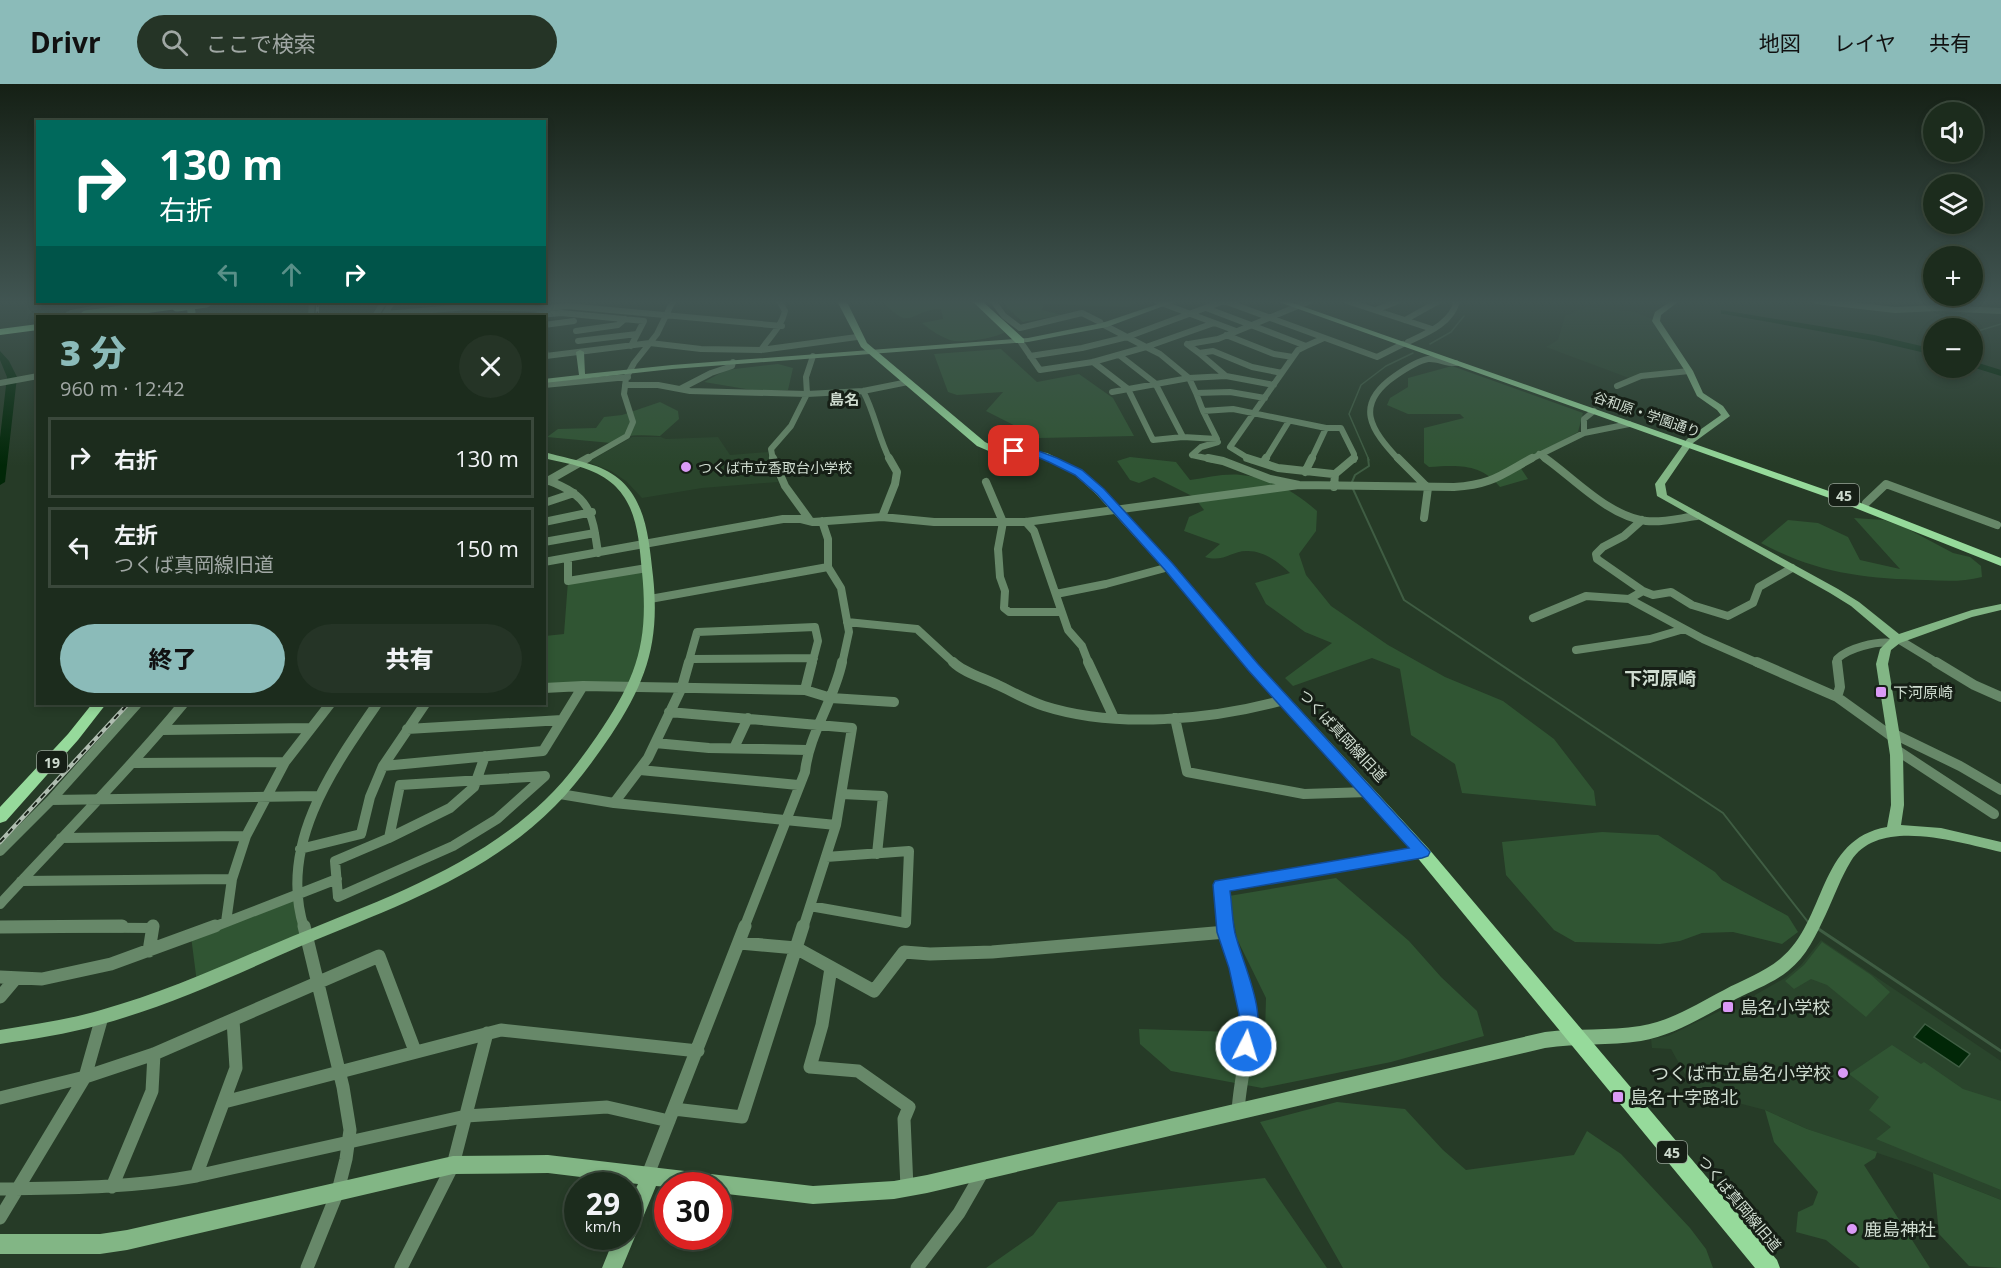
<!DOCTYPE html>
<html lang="ja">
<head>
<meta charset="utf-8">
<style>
  :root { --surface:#1c2c1d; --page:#253426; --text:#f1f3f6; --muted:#a0a7a4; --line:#3a483b; --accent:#8bbbb9 }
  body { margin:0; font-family:"Open Sans","Noto Sans JP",sans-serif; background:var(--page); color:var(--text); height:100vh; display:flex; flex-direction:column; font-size:22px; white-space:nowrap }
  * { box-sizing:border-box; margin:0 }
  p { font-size:20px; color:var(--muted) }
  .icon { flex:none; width:33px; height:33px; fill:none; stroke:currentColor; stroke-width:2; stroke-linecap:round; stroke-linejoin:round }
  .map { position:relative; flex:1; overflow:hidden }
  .panel { position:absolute; left:36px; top:231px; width:510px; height:390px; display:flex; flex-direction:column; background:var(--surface); border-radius:0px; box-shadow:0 3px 9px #0003,0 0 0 2px var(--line) }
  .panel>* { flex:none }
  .top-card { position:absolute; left:36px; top:36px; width:510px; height:183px; border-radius:0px; box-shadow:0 3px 9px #0003,0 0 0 2px var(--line); background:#00695c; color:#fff; overflow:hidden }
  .fabs { position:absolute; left:1923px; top:18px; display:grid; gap:12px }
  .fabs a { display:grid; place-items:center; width:60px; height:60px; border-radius:50%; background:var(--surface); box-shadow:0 3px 9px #0003,0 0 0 2px var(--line); font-size:30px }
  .speed { position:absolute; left:564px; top:1088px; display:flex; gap:12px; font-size:30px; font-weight:700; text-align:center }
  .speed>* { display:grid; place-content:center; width:78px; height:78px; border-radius:50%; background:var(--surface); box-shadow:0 3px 9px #0003,0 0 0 2px var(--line); line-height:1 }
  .speed small { font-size:15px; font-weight:400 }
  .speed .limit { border:9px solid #d22; background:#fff; color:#111 }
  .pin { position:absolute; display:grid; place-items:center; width:51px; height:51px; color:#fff; margin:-26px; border-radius:12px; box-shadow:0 3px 9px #0006 }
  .me { position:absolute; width:66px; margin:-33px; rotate:5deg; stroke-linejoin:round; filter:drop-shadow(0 0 4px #0008) }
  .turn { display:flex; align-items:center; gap:21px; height:126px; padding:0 24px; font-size:27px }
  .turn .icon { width:78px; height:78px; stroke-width:2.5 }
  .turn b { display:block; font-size:42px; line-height:51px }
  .lanes { display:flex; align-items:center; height:57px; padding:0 24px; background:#0003; justify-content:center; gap:30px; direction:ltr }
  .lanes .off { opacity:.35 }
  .round { display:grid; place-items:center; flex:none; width:63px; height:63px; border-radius:32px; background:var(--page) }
  .head { display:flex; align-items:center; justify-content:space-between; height:102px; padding:0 24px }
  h1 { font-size:36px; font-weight:800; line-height:45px; color:var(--accent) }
  .cta { display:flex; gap:12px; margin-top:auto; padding:12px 24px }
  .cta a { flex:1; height:69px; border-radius:36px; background:var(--accent); color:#111; font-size:24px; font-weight:800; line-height:69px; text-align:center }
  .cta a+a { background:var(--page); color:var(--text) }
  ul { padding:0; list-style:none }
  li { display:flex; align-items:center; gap:18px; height:81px; margin:0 12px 9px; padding:0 12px; border:3px solid var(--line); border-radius:0px }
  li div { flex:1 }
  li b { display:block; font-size:22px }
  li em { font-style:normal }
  header { display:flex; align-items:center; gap:36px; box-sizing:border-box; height:84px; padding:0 30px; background:var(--accent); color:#111 }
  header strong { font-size:28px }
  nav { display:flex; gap:33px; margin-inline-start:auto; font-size:21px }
  .search { width:420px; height:54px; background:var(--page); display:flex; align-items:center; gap:15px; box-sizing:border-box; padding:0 21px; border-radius:33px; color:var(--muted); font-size:22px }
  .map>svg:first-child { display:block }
  .built { fill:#2a452c }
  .green { fill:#305533 }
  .water { fill:#012707; stroke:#3f5d43; stroke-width:1.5 }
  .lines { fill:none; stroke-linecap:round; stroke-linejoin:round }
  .stream-far2 { stroke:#3f5d43; stroke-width:1.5 }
  .stream-far1 { stroke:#3f5d43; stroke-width:2 }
  .stream { stroke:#3f5d43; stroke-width:3 }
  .river { fill:#012707; fill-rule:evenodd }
  .street-far3 { stroke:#678869; stroke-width:6 }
  .street-far2 { stroke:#678869; stroke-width:8 }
  .street-far1 { stroke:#678869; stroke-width:10 }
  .street { stroke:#678869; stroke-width:13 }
  .secondary { fill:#82b685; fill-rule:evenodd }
  .primary { fill:#96da9b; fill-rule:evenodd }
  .highway { fill:#a8fbae; fill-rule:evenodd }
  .rail-far1-casing { stroke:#afbdb0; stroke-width:3 }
  .rail-casing { stroke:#afbdb0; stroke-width:4.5 }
  .rail-far1 { stroke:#161f16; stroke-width:1.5; stroke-dasharray:4.5; stroke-linecap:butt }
  .rail { stroke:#161f16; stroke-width:2; stroke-dasharray:6; stroke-linecap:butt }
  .highway-bridge { stroke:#a8fbae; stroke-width:11 }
  .route { fill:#1a73e8; stroke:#114b97; stroke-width:1.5 }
  .poi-dot { fill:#da9af6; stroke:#161f16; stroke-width:2 }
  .labels { text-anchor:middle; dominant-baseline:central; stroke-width:6; stroke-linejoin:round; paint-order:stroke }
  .far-street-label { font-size:14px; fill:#cfdcd0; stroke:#161f16 }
  .far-poi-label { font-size:14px; fill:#cfdcd0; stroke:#161f16; text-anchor:start }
  .shield { fill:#161f16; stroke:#98a398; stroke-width:1.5 }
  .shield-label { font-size:14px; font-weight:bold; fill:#cfdcd0 }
  .far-quarter-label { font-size:15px; font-weight:bold; fill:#cfdcd0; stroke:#161f16 }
  .poi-label { font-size:15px; fill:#cfdcd0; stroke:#161f16; text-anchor:start }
  .street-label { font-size:15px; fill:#cfdcd0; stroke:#161f16 }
  .quarter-label { font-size:18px; font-weight:bold; fill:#cfdcd0; stroke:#161f16 }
  .near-poi-label { font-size:18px; fill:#cfdcd0; stroke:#161f16; text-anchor:start }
</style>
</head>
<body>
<header>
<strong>Drivr</strong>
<div class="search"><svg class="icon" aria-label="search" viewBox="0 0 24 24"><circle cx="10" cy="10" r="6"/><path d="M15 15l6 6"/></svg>ここで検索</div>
<nav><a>地図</a><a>レイヤ</a><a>共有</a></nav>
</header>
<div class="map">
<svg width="2001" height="1184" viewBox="0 0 2001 1184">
  <rect width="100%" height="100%" fill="#263b27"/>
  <path class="built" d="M1587,223L1635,228L1652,235L1684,286L1629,294L1546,263L1558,256L1565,232Z
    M632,353H661L666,355L718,353L730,371L768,368L770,379L778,398L702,404L642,414L626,397L611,387L588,378Z
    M1821,856L2001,977V1116L1913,1081L1807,1045L1765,1026L1711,1012L1691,1001L1671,965L1652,964L1651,955L1668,952L1724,925L1746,926L1751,923L1755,911L1785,894L1801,881Z"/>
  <path class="green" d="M882,217H962L974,220L1005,248C996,254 961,260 950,256C940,252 931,247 922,239L943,235L941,225C908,226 913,250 882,217Z
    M1003,217H1139L1128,223L1044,220L1042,226L1062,231L1023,238L1007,224Z
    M1001,265L1037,298L1079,290L1113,314L1134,352L1039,354L986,327L1003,308L957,311L948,308L934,270Z
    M778,280L793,284L788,306L758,307L704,298L726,286Z
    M1452,282L1583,329L1578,348L1518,380L1528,395L1500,403C1481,379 1457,381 1429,383L1424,379V344L1464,334L1460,330H1408L1387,321L1390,314L1408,303V294Z
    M660,318L678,327L679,335L660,352C643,351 625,349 611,359L547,353L558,345L596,344L604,333L622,331Z
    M1130,373L1176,378L1190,396C1206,394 1225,389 1241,391C1271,393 1295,408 1317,427L1316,447L1299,470L1306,491L1331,522L1388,561L1445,593L1503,617L1554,655L1594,707L1596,722L1462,709L1455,680L1411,651L1400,585L1372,574L1293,602L1285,594L1332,559L1305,548L1266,520L1255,499L1290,489C1280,479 1264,467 1248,467C1232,466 1224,479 1205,473L1220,460L1184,447L1189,433L1204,426L1194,413L1154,393L1139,399L1130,396L1117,377Z
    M1854,434L1884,436L1906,444L1953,469L1970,473L1981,482L1982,493C1963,498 1945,497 1926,496C1865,495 1816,489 1761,459L1788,436L1818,439L1848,453L1860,476L1900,485Z
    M647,484L651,521L633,603L545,604V552L564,550L568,497Z
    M1602,748L1658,751L1715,788L1722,796L1788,832L1798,848L1782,860L1733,848L1702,849L1680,857L1660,860L1575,858L1554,846L1506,791L1502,758Z
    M1336,794L1409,857L1441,893L1477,927L1484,952L1391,978L1262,1004L1171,987L1140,960L1139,945L1265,949L1266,914L1237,855L1229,812Z
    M296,811L307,853L197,899L191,852Z
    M1822,858L1871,891L1890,908L1866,933L1827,901L1811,895L1794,905L1785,897L1804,881Z
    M1892,961L1921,980L1924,978L1963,1005L2001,1017V1106L1876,1055L1891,1043L1869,1026L1879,1013L1849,990Z
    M1337,1018L1405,1025L1443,1066L1466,1086L1574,1071L1587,1047L1621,1070L1690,1144L1706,1165L1713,1184H1343L1260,1038Z
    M1765,1026L1807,1045L1877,1068L1875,1074L1864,1081L1930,1184H1860L1826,1156L1796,1148L1798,1128L1813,1121L1818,1108L1774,1058Z
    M1933,1089L2001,1116V1184L1969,1182L1939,1150Z
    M1265,1094L1327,1184H986L1033,1151L1058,1118Z"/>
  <path class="water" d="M1925,940L1970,970L1959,983L1914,953Z"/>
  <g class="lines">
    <path class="stream-far2" d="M1978,247L2001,240
      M1972,254L1980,251
      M1430,260L1451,248L1464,232
      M1369,376L1349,330L1361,301L1386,282L1413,269"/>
    <path class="stream-far1" d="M1352,398L1355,391L1369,382L1368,374
      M1353,405L1404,516L1723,729L1808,838"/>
    <path class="stream" d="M1817,844L2001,967"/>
    <path class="river" d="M1721,226L1874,251L1934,265V271L1874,257L1724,230H1721Z
      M0,267L9,277L17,293L5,398L0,401V354L7,293L0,276Z
      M1972,277L2001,286V292L1972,283Z"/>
    <path class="street-far3" d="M993,217L1004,232L1020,244L1082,229L1100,238
      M1156,217L1236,247
      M1347,217L1432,245
      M1817,217L1895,226L1937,224L2001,227
      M392,218L385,230L467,223L540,225L567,222L782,242
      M1206,224L1306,262L1324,254
      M1376,226L1398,217
      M66,232L71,229L131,218
      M311,232L312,218
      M375,232L384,218
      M530,232L561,229L644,237L631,262
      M1405,236L1439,217
      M544,241L574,237
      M1104,241L1146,263
      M576,247L618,241L625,235
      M1226,251L1274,270L1293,273L1298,266L1306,262
      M578,257L637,250
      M1020,257L1040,286L1093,278L1146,263
      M1408,258C1427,249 1452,239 1457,217
      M544,260L546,272L650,259L701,265L761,266L857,253
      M1187,260L1199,269L1213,267L1252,283L1282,289
      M1189,260L1218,255L1310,217
      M761,266C770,252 781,244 785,227L779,217
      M1199,269L1226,292L1274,301
      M1119,271L1155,299L1183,353L1217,355L1203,327
      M1030,272L1082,264L1127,253L1224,217L1377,273L1403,260
      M1093,278L1128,305L1153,356L1183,353
      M1226,292L1189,294L1196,309L1230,308L1265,314
      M1189,294L1160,270L1146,263L1214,239
      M0,299L38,292
      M544,301L628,293
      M625,301H658L690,307L807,310L863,307L908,298
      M1617,302L1641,292L1689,287
      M680,305L711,289L732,282L733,278
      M863,307C875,329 878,353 890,376
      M1112,308L1189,294
      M1196,309L1203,327L1233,325L1326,344H1341L1354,370V376
      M1584,349L1629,340
      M1539,370L1547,376
      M1192,371L1215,376
      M1192,371L1201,363L1218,358
      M585,376L627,352L633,338L624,310L626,294L634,279L657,250L673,217
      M773,376L771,365L791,342L807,310L806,293L813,272
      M1251,376L1230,363L1293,273
      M1265,376L1289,337
      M1311,376L1326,344
      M1399,376C1371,346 1353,321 1395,292C1405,285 1417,277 1428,275C1438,274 1446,280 1456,279
      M1529,376L1584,349V335L1594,327"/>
    <path class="street-far2" d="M773,374L785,402L809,435
      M1208,374L1223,377L1270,395L1299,401L1454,403C1491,401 1501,391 1532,374
      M1247,374L1278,384L1333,390
      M1398,374L1428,404
      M1545,374C1575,395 1608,432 1646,437C1663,439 1680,434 1697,432
      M1263,379L1266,374
      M1305,388L1312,374
      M547,396C589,412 592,426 598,469
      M986,398L1003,438L998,465L1000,493L1005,507L1004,524L1009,528H1061
      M544,399L588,374
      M1334,403L1335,390L1354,374
      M544,419L574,409
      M1866,419L1886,400L1997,441
      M882,433L895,400L897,388L889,374
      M1424,434L1428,404
      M1642,436L1624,452L1603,463L1596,470L1597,475L1643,507L1629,515L1703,555L1760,580
      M822,437L828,455V483L841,504L849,548L842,580
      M544,438L592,428
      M1026,438L1034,447L1068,546L1082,562L1089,580
      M544,458L595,449
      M568,474V497L647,484
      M544,478L783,435H801L813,438L882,433L934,438H1026L1299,401
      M1643,507L1653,511L1671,508L1692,521L1728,532L1753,519L1759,503L1792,484
      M1056,510L1106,500L1169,483
      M650,515L828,483
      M1533,534L1586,512L1629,515
      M847,538L917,545L955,580
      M1898,555L1939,580
      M1576,566L1650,555L1684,545
      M692,575L814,574
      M688,580L697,548L815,543L818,557L812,580
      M1838,580L1837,575C1848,564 1876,557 1892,559"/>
    <path class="street-far1" d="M953,578C964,589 984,594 998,601C1013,608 1028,617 1044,622C1116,645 1212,636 1284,616
      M1088,578L1114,634
      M1757,578L1837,613L1894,654
      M1936,578L1974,601L2001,613
      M544,604L583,602L805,606L831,614L894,618
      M805,606L812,578
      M1837,613L1840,603L1837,578
      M669,628L852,644L836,741L803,844
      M1175,634L1187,688L1304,710L1369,708
      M407,645L562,636
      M162,646L311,644
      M1894,650L1960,682L2001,706
      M655,659L709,664L807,666
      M734,664L748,634
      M1895,665L1994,730
      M134,679L285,678
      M383,682L543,667L583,602
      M640,686L798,701
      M545,692L497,735L453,762L338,813L335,777L389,754L400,701Z
      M560,710L614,719L836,741
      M842,710L883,712L877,770
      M51,716L318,712
      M614,719L648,674L682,603L689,578
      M61,754L246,752
      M389,754L450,724L474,703L485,672
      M300,765L361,750L370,713L383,682L425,620
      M0,767L51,716L137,620
      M21,797L232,795
      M0,820C61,754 125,690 183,620
      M810,822L906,839L909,767L826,773
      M226,838L232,795L246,752L285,678L330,620
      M0,843L153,844
      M211,844L337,795
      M304,844C278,761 332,685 377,620
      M744,844L805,688C809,649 834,617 842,578
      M1226,844L1221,801L1422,768"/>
    <path class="street" d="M304,842L343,1003L350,1046L346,1075L338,1107L307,1184
      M1225,842C1229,875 1250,907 1249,941C1248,971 1239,1000 1238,1029
      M0,843L122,842
      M740,859L796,864L874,907L904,868L930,870L992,868L1226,848
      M149,867L153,842
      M831,884L822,941L810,983L858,987L909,1023L904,1035L907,1104
      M0,893L42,895L111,880L215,842
      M0,913L16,894
      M0,1014L85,993L154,970L379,872L415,967
      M224,1018L501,946L698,967
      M674,1025L742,1033L803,842
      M196,1092L466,1032L607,1023L669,1037
      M647,1093L745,842
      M112,1103L152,1007L154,970
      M0,1105C66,1104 131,1104 196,1092L236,984L233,936
      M0,1134L85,993L102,933
      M401,1184L453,1081L487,949
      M917,1184L959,1129L982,1089"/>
    <path class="secondary" d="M1167,217H1177L1107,243L1028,258L672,285L544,299V295L579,291L576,268L580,266L584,268L585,290L672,281L1028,254L1102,239Z
      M1671,217H1679L1661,231L1660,237L1693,287L1703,309L1723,322L1730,332L1693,359L1665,400L1667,411L1838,505L1859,518L1899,550L1972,526L2001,520V526L1972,533L1900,559L1891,566L1888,580L1903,671L1904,721L1901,741L1941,744L2001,758V768C1960,759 1879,732 1851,777C1841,793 1834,813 1826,830C1816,851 1807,872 1788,887C1773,899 1754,906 1736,915C1706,931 1675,951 1641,957C1609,962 1577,959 1545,964L927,1109L894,1115L813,1120L718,1109V1101H668V1103L656,1102L622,1184H602L615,1152H628V1121L638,1100L548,1089L453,1090L127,1166L100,1170H0V1150H100L127,1146L453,1072L548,1071L813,1102L894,1097L927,1091L1545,948C1577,944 1609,947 1640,942C1671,937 1697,920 1724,906C1742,896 1763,889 1780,875C1827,837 1817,755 1887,743L1891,721L1890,671L1876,580L1880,565L1890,555L1851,522L1830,509L1657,412L1655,400L1687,355L1721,331L1717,326L1697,312L1685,287L1652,237L1655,228Z
      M454,229L471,230L475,232H424L428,230Z
      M544,368C562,373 579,376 596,382C645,400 648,447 653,492C660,557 647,597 611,651C594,676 576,701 555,722C486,792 390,825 301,862C235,891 169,922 99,941C67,950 33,955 0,960V946C34,940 68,936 101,926C167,908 230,878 293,852C381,816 475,783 545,716C565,697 581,675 597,652C637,594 649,558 642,488C638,445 636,404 589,386C575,380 559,378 544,374Z"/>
    <path class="primary" d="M837,217H845L848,220L867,259L985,358L993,362L1047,369L1083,387L1104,406L1173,480L1258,580L1428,764L1777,1176L1780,1184H1755L1416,772L1248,586L1165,486L1096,410L1075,391L1041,374L991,368L977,362L861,263Z
      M1276,217H1287L1843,412L2001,474V482L1835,416Z
      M186,218H194L196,232H188Z
      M92,620H106L78,656L6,737L0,739V723L68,650Z"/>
    <path class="highway" d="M972,217H982L1024,255V259H1016Z
      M38,240V246L0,251V245Z"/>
    <g class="rail-far1-casing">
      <path id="rail-far1" d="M317,232L318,218"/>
    </g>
    <g class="rail-casing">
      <path id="rail" d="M0,758L128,620"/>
    </g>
    <use href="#rail-far1" class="rail-far1"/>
    <use href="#rail" class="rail"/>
    <path class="highway-bridge" d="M177,222L206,218
      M86,232L187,218"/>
  </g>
  <linearGradient id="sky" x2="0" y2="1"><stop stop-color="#152015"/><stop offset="0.57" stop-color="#415552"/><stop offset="1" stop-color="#415552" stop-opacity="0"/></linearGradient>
  <rect width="2001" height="382" fill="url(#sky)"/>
  <path class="route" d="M1014,364L1036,366L1057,374L1082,386L1104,405L1173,480L1258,580L1430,768L1428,772L1422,774L1230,807C1232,820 1232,835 1235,849C1244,885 1270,931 1252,968L1246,971L1239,968L1236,962L1239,930L1229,884L1217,848L1213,801L1215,797L1409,764L1248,586L1165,486L1097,410L1075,391L1049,378L1035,372L1011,370V365Z"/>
  <g class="poi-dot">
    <circle cx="686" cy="383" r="6"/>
    <rect x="1875" y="602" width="12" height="12" rx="3"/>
    <rect x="1722" y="917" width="12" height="12" rx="3"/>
    <circle cx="1843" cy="989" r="6"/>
    <rect x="1612" y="1007" width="12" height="12" rx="3"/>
    <circle cx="1852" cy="1145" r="6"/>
  </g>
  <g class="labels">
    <g class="far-street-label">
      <text transform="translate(1647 330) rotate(19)">谷和原・学園通り</text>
    </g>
    <g class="far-poi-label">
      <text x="698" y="383">つくば市立香取台小学校</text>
    </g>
    <g class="shield">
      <rect x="1829" y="400" width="30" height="22" rx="4.5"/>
      <rect x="37" y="667" width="30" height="22" rx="4.5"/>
      <rect x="1657" y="1057" width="30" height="22" rx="4.5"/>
    </g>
    <g class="shield-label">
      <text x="1844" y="411">45</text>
      <text x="52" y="678">19</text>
      <text x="1672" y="1068">45</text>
    </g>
    <g class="far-quarter-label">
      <text x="844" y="315">島名</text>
    </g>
    <g class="poi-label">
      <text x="1893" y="608">下河原崎</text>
    </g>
    <g class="street-label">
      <text transform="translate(1343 651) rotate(47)">つくば真岡線旧道</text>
      <text transform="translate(1740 1119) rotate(50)">つくば真岡線旧道</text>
    </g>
    <g class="quarter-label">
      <text x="1660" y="594">下河原崎</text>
    </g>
    <g class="near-poi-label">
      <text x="1740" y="923">島名小学校</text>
      <text x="1831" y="989" text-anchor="end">つくば市立島名小学校</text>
      <text x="1630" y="1013">島名十字路北</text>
      <text x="1864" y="1145">鹿島神社</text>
    </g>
  </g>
</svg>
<div class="fabs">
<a><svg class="icon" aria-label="sound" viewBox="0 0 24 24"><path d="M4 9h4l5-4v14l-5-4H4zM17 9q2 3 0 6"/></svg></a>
<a><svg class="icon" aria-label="layers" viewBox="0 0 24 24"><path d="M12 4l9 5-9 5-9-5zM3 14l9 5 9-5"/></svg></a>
<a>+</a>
<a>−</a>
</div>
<div class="speed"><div>29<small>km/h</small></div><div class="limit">30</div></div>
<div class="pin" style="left:1014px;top:367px;background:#d93025"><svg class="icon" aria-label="arrive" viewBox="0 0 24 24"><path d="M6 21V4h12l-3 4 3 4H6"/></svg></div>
<svg class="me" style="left:1246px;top:962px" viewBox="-20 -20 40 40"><circle r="17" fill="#1a73e8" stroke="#fff" stroke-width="3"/><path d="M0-11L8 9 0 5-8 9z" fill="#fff"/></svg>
<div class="top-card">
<div class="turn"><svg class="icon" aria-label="right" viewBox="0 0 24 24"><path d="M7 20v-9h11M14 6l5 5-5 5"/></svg><div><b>130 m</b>右折</div></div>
<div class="lanes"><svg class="icon off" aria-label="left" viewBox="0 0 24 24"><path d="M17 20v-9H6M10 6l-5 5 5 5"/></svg><svg class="icon off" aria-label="ahead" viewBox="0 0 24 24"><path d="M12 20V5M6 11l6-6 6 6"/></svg><svg class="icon" aria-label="right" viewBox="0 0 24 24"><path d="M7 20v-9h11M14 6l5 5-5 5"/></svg></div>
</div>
<section class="panel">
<div class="head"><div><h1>3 分</h1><p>960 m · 12:42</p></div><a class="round"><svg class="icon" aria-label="close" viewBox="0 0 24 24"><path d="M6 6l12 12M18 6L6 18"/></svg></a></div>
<ul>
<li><svg class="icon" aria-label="right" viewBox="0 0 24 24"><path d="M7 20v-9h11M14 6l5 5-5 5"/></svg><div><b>右折</b></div><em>130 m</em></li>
<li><svg class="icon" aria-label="left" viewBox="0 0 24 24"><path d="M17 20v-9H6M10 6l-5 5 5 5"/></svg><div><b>左折</b><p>つくば真岡線旧道</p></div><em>150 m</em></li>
</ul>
<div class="cta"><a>終了</a><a>共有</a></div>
</section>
</div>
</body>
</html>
